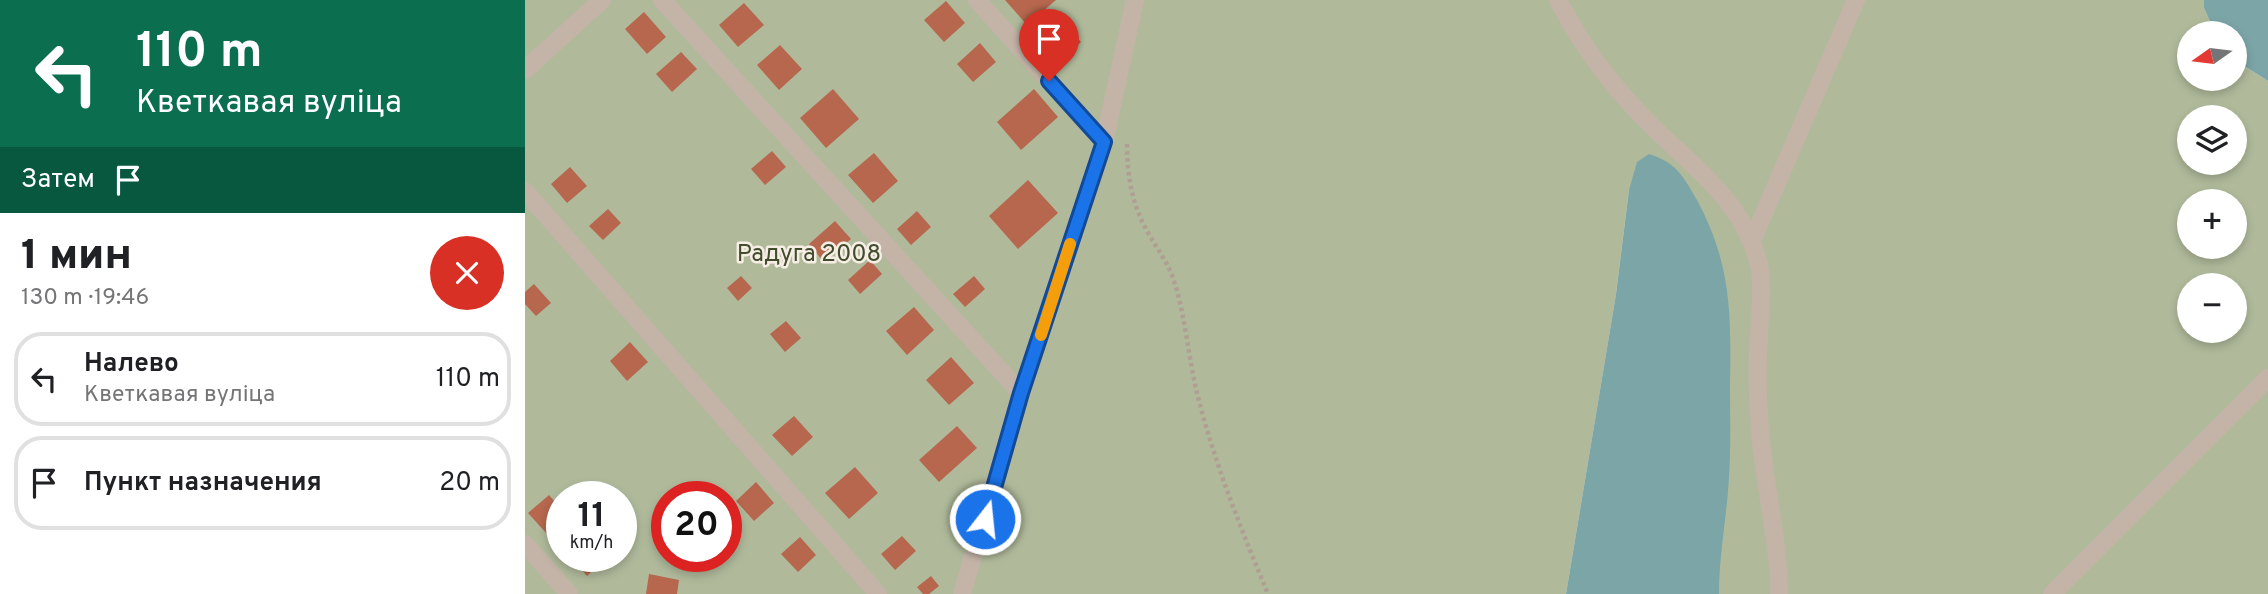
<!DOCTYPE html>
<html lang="ru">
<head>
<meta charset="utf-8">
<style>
  :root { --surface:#fff; --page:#f6f6f6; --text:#202124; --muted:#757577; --line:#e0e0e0 }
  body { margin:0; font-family:Overpass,sans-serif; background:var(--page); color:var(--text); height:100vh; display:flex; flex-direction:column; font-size:26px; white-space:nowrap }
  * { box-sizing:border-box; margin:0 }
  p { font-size:23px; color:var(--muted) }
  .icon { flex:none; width:38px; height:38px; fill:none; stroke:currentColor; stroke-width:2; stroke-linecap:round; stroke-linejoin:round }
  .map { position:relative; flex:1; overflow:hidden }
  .panel { display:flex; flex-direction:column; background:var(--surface); width:525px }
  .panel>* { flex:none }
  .guide { background:#0b6e4f; color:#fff; overflow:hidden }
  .needle { width:46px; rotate:256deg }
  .buttons { position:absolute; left:1652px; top:21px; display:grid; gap:14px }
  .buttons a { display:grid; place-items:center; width:70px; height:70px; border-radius:50%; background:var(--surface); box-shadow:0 4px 10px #0003; font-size:35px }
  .speed { position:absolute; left:21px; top:481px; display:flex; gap:14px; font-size:35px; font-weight:700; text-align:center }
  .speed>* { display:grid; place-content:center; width:91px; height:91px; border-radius:50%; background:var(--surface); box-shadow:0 4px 10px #0003; line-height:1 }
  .speed small { font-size:18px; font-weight:400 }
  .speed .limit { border:10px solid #d22; background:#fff; color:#111 }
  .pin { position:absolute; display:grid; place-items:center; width:60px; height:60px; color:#fff; margin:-72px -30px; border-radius:50% 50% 50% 0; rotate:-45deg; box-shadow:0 0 7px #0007 }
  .pin .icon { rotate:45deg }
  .me { position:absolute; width:77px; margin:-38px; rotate:16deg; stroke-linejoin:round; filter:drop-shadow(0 0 5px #0008) }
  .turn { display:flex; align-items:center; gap:24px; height:147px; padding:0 21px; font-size:32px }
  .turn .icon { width:91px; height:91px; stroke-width:2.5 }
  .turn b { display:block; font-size:49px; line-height:60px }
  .then { display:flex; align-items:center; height:66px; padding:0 21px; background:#0003; gap:14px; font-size:26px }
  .round { display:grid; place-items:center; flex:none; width:74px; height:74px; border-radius:37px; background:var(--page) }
  .summary { display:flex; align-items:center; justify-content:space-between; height:119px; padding:0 21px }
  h1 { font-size:42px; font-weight:800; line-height:52px }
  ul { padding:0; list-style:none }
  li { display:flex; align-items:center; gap:21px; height:94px; margin:0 14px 10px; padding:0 7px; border:4px solid var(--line); border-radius:28px }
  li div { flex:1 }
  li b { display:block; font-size:26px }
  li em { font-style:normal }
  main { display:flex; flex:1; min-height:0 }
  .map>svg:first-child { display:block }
  .green { fill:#b0ba9b; fill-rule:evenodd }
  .water { fill:#7ca5a7 }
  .building { fill:#b6674e }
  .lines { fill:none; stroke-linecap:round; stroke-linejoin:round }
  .path { stroke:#af9e91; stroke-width:4.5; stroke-dasharray:3.5 3.5; stroke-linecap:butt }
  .minor { stroke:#c4b4a7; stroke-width:18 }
  .route-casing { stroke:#114b97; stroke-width:18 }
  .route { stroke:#1a73e8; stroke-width:12 }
  .slow { stroke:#f59e0b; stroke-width:12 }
  .labels { text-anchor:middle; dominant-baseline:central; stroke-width:5; stroke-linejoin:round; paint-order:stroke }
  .park-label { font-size:24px; fill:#414c2d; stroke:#f6eee5 }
</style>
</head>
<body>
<main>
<section class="panel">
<div class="guide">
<div class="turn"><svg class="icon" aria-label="left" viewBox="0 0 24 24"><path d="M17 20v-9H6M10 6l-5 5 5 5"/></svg><div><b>110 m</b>Кветкавая вуліца</div></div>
<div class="then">Затем<svg class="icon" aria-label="arrive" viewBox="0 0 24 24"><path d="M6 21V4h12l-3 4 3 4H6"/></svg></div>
</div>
<div class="summary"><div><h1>1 мин</h1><p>130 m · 19:46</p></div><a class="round" style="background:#d93025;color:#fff"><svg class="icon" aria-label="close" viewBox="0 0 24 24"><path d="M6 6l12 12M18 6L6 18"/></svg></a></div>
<ul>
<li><svg class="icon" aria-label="left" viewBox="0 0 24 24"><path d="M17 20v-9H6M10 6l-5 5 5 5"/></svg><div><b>Налево</b><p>Кветкавая вуліца</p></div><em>110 m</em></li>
<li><svg class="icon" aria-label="arrive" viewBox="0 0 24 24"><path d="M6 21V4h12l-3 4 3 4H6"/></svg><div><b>Пункт назначения</b></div><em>20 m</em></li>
</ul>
</section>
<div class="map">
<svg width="1743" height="594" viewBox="0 0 1743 594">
  <rect width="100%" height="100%" fill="#ede4d9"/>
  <path class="green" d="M0,0H1679V8L1690,33H1664V79H1710V56L1721,67L1743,81V594H1194V563L1104,190L1091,294L1041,594H0ZM1664,117H1710V163H1664ZM1664,201H1710V247H1664ZM1664,285H1710V331H1664ZM37,497H96V556H37ZM142,497H201V556H142Z"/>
  <path class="water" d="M1679,0H1743V81L1721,67L1710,56V33H1690L1679,8Z
    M1124,154C1152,163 1158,176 1172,200C1207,265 1206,315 1205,386C1205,416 1206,447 1204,477C1202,516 1194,554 1194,594H1041L1091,294L1104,190L1112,162Z"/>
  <path class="building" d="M480,0H531L502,25Z
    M421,1L440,23L419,42L399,20Z
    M219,3L239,25L213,47L194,25Z
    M119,12L141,37L122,54L100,29Z
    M538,22L556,42L536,59L518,40Z
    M455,43L471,62L448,82L432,64Z
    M255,45L277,69L254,90L232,65Z
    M156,52L172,69L147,92L131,74Z
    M308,89L334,119L301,148L275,118Z
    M509,89L533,117L496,150L472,122Z
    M247,151L261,167L240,185L226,169Z
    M349,153L373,181L348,203L323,175Z
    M45,167L62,186L42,203L26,184Z
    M503,180L533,213L493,249L464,216Z
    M83,209L96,223L78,240L64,226Z
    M392,211L406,227L386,245L372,229Z
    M310,221L326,239L299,262L284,244Z
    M345,260L357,274L335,294L323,280Z
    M216,276L227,288L213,301L202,288Z
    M449,276L460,289L440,307L428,294Z
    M9,284L26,303L11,316L0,304V292Z
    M389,307L409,330L382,355L361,331Z
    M261,321L276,338L260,352L245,334Z
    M105,342L123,362L102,381L85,361Z
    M426,357L449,383L424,405L401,380Z
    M269,416L288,437L267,456L247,435Z
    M432,426L452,448L414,482L394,460Z
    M330,467L353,493L324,519L300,493Z
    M231,482L249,503L229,521L211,501Z
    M24,495L37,510V521L22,534L3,513Z
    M377,536L391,551L370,570L356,554Z
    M275,537L291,555L273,572L256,554Z
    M45,556H83L62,576Z
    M124,574L154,580L152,594H121Z
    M406,576L414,586L404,594H398L392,587Z"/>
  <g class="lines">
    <path class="path" d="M602,144C602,175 607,204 622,231C631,247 642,261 648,278C660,312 663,356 672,393C689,462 716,529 743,594"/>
    <path class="minor" d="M137,0L496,393
      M452,0L579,142
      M1033,0C1056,44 1086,85 1121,120C1151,151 1189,179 1213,216C1223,233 1232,251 1235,270C1238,291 1235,313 1234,334C1232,366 1232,398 1235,430C1239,485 1254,539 1254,594
      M0,70L77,0
      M0,191L353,594
      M1227,241L1331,0
      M0,544L44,594
      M437,594L496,393L579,142L610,0
      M1527,594L1743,378"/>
  </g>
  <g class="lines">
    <g class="route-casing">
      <path id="route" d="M460,519L496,393L579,142L524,81"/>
    </g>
    <use href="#route" class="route"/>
    <path class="slow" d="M516,335L545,244"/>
  </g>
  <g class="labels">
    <g class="park-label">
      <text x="284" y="255">Радуга 2008</text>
    </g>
  </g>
</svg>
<div class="buttons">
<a><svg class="needle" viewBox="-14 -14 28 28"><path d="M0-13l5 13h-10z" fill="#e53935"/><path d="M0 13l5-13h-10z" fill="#757577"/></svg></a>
<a><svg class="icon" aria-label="layers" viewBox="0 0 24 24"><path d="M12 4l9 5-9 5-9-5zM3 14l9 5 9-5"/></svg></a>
<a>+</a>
<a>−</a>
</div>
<div class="speed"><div>11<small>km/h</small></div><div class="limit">20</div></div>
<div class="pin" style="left:524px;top:81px;background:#d93025"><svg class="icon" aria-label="arrive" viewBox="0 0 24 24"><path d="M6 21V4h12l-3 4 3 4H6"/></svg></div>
<svg class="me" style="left:460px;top:519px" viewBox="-20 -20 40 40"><circle r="17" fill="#1a73e8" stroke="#fff" stroke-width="3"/><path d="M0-11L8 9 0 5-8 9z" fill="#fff"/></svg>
</div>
</main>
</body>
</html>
